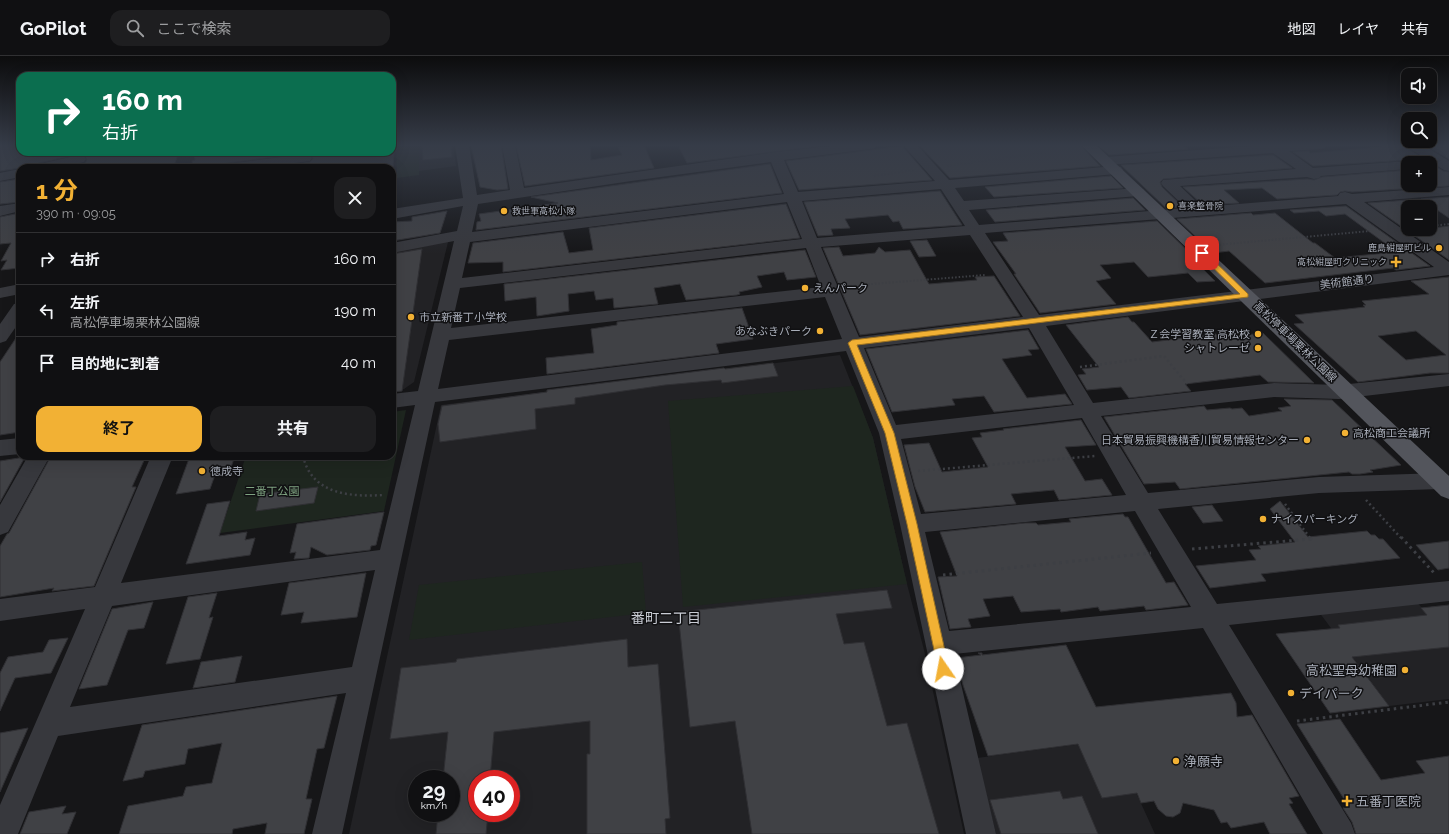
<!DOCTYPE html>
<html lang="ja">
<head>
<meta charset="utf-8">
<style>
  :root { --surface:#101012; --page:#1e1e20; --text:#f1f3f6; --muted:#9c9d9f; --line:#303032; --accent:#f2b134 }
  body { margin:0; font-family:Raleway,"Noto Sans JP",sans-serif; background:var(--page); color:var(--text); height:100vh; display:flex; flex-direction:column; font-size:15px; white-space:nowrap }
  * { box-sizing:border-box; margin:0 }
  p { font-size:13px; color:var(--muted) }
  .icon { flex:none; width:22px; height:22px; fill:none; stroke:currentColor; stroke-width:2; stroke-linecap:round; stroke-linejoin:round }
  .map { position:relative; flex:1; overflow:hidden }
  .side { position:absolute; left:16px; top:108px; width:380px; height:296px; display:flex; flex-direction:column; background:var(--surface); border-radius:12px; box-shadow:0 4px 16px #0002,0 0 0 1px var(--line) }
  .side>* { flex:none }
  .hud { position:absolute; left:16px; top:16px; width:380px; height:84px; border-radius:12px; box-shadow:0 4px 16px #0002,0 0 0 1px var(--line); background:#0b6e4f; color:#fff; overflow:hidden }
  .fabs { position:absolute; left:1401px; top:12px; display:grid; gap:8px }
  .fabs a { display:grid; place-items:center; width:36px; height:36px; border-radius:8px; background:var(--surface); box-shadow:0 4px 16px #0002,0 0 0 1px var(--line); font-size:20px }
  .speed { position:absolute; left:408px; top:714px; display:flex; gap:8px; font-size:20px; font-weight:700; text-align:center }
  .speed>* { display:grid; place-content:center; width:52px; height:52px; border-radius:50%; background:var(--surface); box-shadow:0 4px 16px #0002,0 0 0 1px var(--line); line-height:1 }
  .speed small { font-size:10px; font-weight:400 }
  .speed .limit { border:6px solid #d22; background:#fff; color:#111 }
  .pin { position:absolute; display:grid; place-items:center; width:34px; height:34px; color:#fff; margin:-17px; border-radius:8px; box-shadow:0 2px 6px #0006 }
  .me { position:absolute; width:44px; margin:-22px; rotate:348deg; stroke-linejoin:round; filter:drop-shadow(0 0 3px #0008) }
  .turn { display:flex; align-items:center; gap:14px; height:84px; padding:0 20px; font-size:18px }
  .turn .icon { width:52px; height:52px; stroke-width:2.5 }
  .turn b { display:block; font-size:28px; line-height:34px }
  .round { display:grid; place-items:center; flex:none; width:42px; height:42px; border-radius:12px; background:var(--page) }
  .overview { display:flex; align-items:center; justify-content:space-between; height:68px; padding:0 20px }
  h1 { font-size:24px; font-weight:700; line-height:30px; color:var(--accent) }
  .button { display:flex; gap:8px; margin-top:auto; padding:8px 20px }
  .button a { flex:1; height:46px; border-radius:12px; background:var(--accent); color:#111; font-size:16px; font-weight:700; line-height:46px; text-align:center }
  .button a+a { background:var(--page); color:var(--text) }
  ul { padding:0; list-style:none }
  li { display:flex; align-items:center; gap:12px; height:52px; padding:0 20px; border-top:1px solid var(--line) }
  li div { flex:1 }
  li b { display:block; font-size:15px }
  li em { font-style:normal }
  header { display:flex; align-items:center; gap:24px; box-sizing:border-box; height:56px; padding:0 20px; background:var(--surface); border-bottom:1px solid var(--line) }
  header strong { font-size:19px }
  nav { display:flex; gap:22px; margin-inline-start:auto; font-size:14px }
  .search { width:280px; height:36px; background:var(--page); display:flex; align-items:center; gap:10px; box-sizing:border-box; padding:0 14px; border-radius:12px; color:var(--muted); font-size:15px }
  .map>svg:first-child { display:block }
  .built { fill:#222225; fill-rule:evenodd }
  .green { fill:#1e261f }
  .building { fill:#404145; stroke:#303034; fill-rule:evenodd }
  .lines { fill:none; stroke-linecap:round; stroke-linejoin:round }
  .path-far2 { stroke:#3d3f44; stroke-width:2; stroke-dasharray:1.5 2; stroke-linecap:butt }
  .path-far1 { stroke:#3d3f44; stroke-width:2.5; stroke-dasharray:2 3; stroke-linecap:butt }
  .path { stroke:#3d3f44; stroke-width:3; stroke-dasharray:2.5 4; stroke-linecap:butt }
  .minor { fill:#37383d; fill-rule:evenodd }
  .major { fill:#53555c; fill-rule:evenodd }
  .route { fill:#f2b134; stroke:#9d7322 }
  .poi-dot { fill:#f2b134; stroke:#111113; stroke-width:1.5 }
  .labels { text-anchor:middle; dominant-baseline:central; stroke-width:3; stroke-linejoin:round; paint-order:stroke }
  .far-poi-label { font-size:9px; fill:#a8adb8; stroke:#111113; text-anchor:start }
  .street-label { font-size:11px; fill:#a8adb8; stroke:#111113 }
  .poi-label { font-size:11px; fill:#a8adb8; stroke:#111113; text-anchor:start }
  .park-label { font-size:11px; fill:#7fa381; stroke:#111113 }
  .near-poi-label { font-size:13px; fill:#a8adb8; stroke:#111113; text-anchor:start }
  .near-neighbourhood-label { font-size:14px; fill:#c9ccd4; stroke:#111113 }
</style>
</head>
<body>
<header>
<strong>GoPilot</strong>
<div class="search"><svg class="icon" aria-label="search" viewBox="0 0 24 24"><circle cx="10" cy="10" r="6"/><path d="M15 15l6 6"/></svg>ここで検索</div>
<nav><a>地図</a><a>レイヤ</a><a>共有</a></nav>
</header>
<div class="map">
<svg width="1449" height="778" viewBox="0 0 1449 778">
  <rect width="100%" height="100%" fill="#161618"/>
  <path class="built" d="M419,89H453L456,110L419,115Z
    M449,182L414,326L404,333L392,335V194Z
    M840,299L873,382L907,528L924,594L964,778H349L441,349ZM417,723H451V757H417ZM477,723H511V757H477Z
    M1416,545L1449,584V643L1389,650L1319,556Z
    M1112,684L1155,778H996L977,702Z"/>
  <path class="green" d="M396,89H419V119L397,122Z
    M853,330L873,382L907,528L683,551L668,345Z
    M406,354L384,455L220,477L246,400H392V356Z
    M642,506L646,557L409,584L419,529Z"/>
  <path class="building" d="M0,89H20V96H179L173,112H65L85,107L87,104L85,99L79,98L35,108L32,112H20L0,115Z
    M422,89H451L452,101L423,104Z
    M471,89H501L508,133L497,134L480,131Z
    M516,89H590L591,104L622,99L618,91L644,89L654,112L525,130Z
    M678,89H819V90L687,107Z
    M919,89H1080L1100,110L950,122Z
    M1098,89H1182L1188,93L1109,99Z
    M1377,89H1406L1408,93L1443,115L1449,116V130L1352,136L1345,135L1340,136L1337,139L1277,143L1262,132L1224,134L1239,147L1203,149L1183,131L1307,123L1314,124L1322,121L1408,114V129H1430V107H1415L1408,104L1313,110L1293,96L1309,95L1310,97L1381,91Z
    M1425,89H1449V103Z
    M902,90L932,124L799,134L786,105Z
    M194,96H229L228,98L242,96H289L288,99L221,108L218,112H193L192,105L195,104Z
    M340,96H394L393,112H270L310,106L313,103L312,99Z
    M1273,99L1292,112L1163,123L1160,126L1162,131L1183,151L1166,152L1121,109Z
    M770,108L782,137L476,174L477,166L481,165L479,158L558,147L531,141Z
    M1111,120L1123,132L994,141L985,131Z
    M20,123V146L0,148V126Z
    M940,135L962,169L903,173L899,165L893,166L888,159L845,163L850,172L831,173L833,179L818,180L804,146Z
    M1449,141V162L1421,143Z
    M1133,142L1145,154L995,166L986,154Z
    M1408,144V175L1449,170V204L1368,147Z
    M786,148L800,182L503,216V206L468,207L473,187L563,176L569,197L593,194L589,172Z
    M1346,150L1430,210L1396,214L1393,212L1265,227L1229,195L1213,197L1177,163L1251,157L1253,159L1275,157L1313,187H1315L1335,202L1397,196L1345,158L1326,160L1319,155L1294,157L1290,154Z
    M447,155L440,177L392,185V166L412,165V161Z
    M20,157V212L1,214L7,204L1,205L11,187L0,188V161Z
    M1157,165L1192,199H1189L1215,225L1197,226L1188,217L1148,221L1134,206L1100,209L1111,222L1096,225L1116,248L1040,257L1014,218H1016L993,186L1008,185L1003,177Z
    M927,184L936,200L919,201L910,185Z
    M839,191L843,200L875,197L879,191L885,196L910,194L929,228L977,224L975,221L994,220L1020,260L860,279L823,192Z
    M422,193L402,335L392,336V198Z
    M805,194L816,221L787,224L784,216L757,220L762,231L739,236L740,238L737,239L686,244L680,228L654,232L658,248L614,252L613,242L596,244L594,235L568,238L569,255L537,260L536,241L505,245L504,228Z
    M1449,221V317H1430L1358,326L1294,268L1304,267L1295,259L1365,251L1363,249H1366L1362,245L1429,238L1411,225ZM1416,275L1446,299L1406,304L1378,280Z
    M742,252L753,283L716,288L719,297L547,318L546,302L594,297L591,273L617,269V266Z
    M1128,261L1132,266H1134L1152,286L1216,278L1220,282L1263,277L1314,327L1268,326L1260,319L1185,328L1191,335L1129,342L1121,331L1087,334L1078,319L1086,318L1082,313L1099,311L1066,269Z
    M1028,274L1039,293L1028,294L1032,299L1002,303L1027,342L1065,338L1072,348L994,356L984,340L952,343L955,349L892,356L866,293Z
    M20,276V376L0,379V306Z
    M773,307L778,320L722,327L721,324L665,329L575,342V348L535,353L536,373L440,386L438,368L442,350L547,336V334L724,312L725,313Z
    M1284,343L1332,344L1401,409L1370,414L1373,416L1360,418H1352L1349,416L1180,433L1175,426L1144,428L1104,361L1204,350L1207,354L1230,352L1232,353L1242,352L1249,360L1282,355L1278,352L1291,350Z
    M1081,364L1096,389L1065,391L1085,425L1102,423L1112,439L1059,444L1054,434L1011,438L1016,448L925,456L915,431L904,389L929,387L942,416L988,411L972,382L982,381L980,377L1004,374L1003,373Z
    M51,400H146L132,431H136L94,530L52,535L54,532L0,541V490L7,478L9,477Z
    M190,400H235L230,414L216,416L210,433L176,438Z
    M25,401L0,446V405Z
    M318,431L314,447L256,455L260,438Z
    M230,445L219,480L247,476L245,484L255,482L250,499L186,508L207,448Z
    M1280,445L1308,481L1367,475L1371,479H1375L1379,483H1383L1400,502L1261,518L1266,525L1210,532L1196,510L1256,504L1249,494L1261,493L1258,490L1295,486L1270,453Z
    M1212,449L1223,465L1203,467L1192,451Z
    M384,456L376,489L371,490L370,494L327,499L311,491L309,502L294,503L296,496L290,497L297,468Z
    M1123,458L1125,461H1128L1166,527L1174,526L1188,549L1146,554L1144,550L1100,555L1098,551L1061,556L1060,553L1021,556L1013,540L983,543L990,560L968,563L971,571L950,573L938,521L957,520L940,476L1025,467H1036L1038,469L1071,466L1069,463Z
    M1449,485V512L1438,514L1416,489Z
    M366,517L357,561L301,567L304,556L281,559L289,527Z
    M887,534L892,552L836,558L844,588L864,586L887,670L907,667L939,778H752L735,665L690,671L678,556Z
    M217,537L209,562L213,561L200,603L166,608L188,541Z
    M153,546L144,572L128,574L107,629L79,633L112,553Z
    M1449,549V591L1352,601L1389,650L1330,657L1276,578L1340,572L1338,569L1427,559L1421,552Z
    M68,582L51,617L15,622L0,655V617L8,601L43,596L49,584Z
    M627,583L628,611L658,608L670,762L665,763L666,778H587V698H590V665L494,676L490,723H477V757H488L486,778H436L438,757H451V723H443L448,676L390,683L401,612L456,606L457,603Z
    M1066,589L1096,651L1231,637L1236,647L1237,661L1252,659L1299,740L1289,742L1293,747L1289,748L1307,778H1270L1264,766L1231,772L1227,766L1221,767L1214,754L1183,747L1180,757L1173,761L1166,760L1158,753L1154,745L1141,747L1137,737L1102,742L1078,688L988,700L963,629L956,602L981,599L978,597H982V599Z
    M242,600L235,626L193,632L201,606Z
    M337,640L324,692L317,693L306,743H312L304,778H265L267,767L233,773L232,778H119L128,750L183,740L186,731L212,727L222,687L188,693L185,708L145,715L143,721L123,725L142,669Z
    M1340,663L1381,724L1425,717L1416,705L1449,700V778H1356L1352,766L1343,752L1349,751L1297,668Z
    M28,672L0,736V677Z
    M1060,735L1063,743L1082,740L1098,778H1001L990,744Z
    M66,750L62,758L76,756L67,778H20L29,756Z"/>
  <g class="lines">
    <path class="path-far2" d="M884,90L891,89
      M947,110L1075,92
      M874,120L914,114
      M1430,170L1449,168
      M1216,189L1370,175
      M847,230L985,219"/>
    <path class="path-far1" d="M1080,311L1164,300L1187,328
      M303,400C312,439 351,441 384,439
      M918,415L1095,400
      M1366,444L1401,482
      M1285,448L1310,482"/>
    <path class="path" d="M1401,481L1435,518
      M1192,493L1311,483L1310,481
      M943,519L1151,497
      M1297,665L1449,646"/>
    <path class="minor" d="M455,89H469L477,139L510,134L502,89H515L524,132L776,96L840,89H877L875,92L870,93L784,104L798,136L935,125L903,89H917L949,124L1116,110L1121,111L1123,114L1121,117L1116,118L955,132L964,145L1138,132L1143,133L1145,136L1143,139L1138,140L969,154L979,169L1186,152L1163,130L1161,127L1163,124L1296,113L1273,97L1106,109L1101,108L1099,105L1101,102L1106,101L1265,89H1326L1325,92L1320,93L1289,95L1313,112L1408,105L1414,107H1408V113L1321,120L1319,122L1314,123L1307,121L1180,130L1202,151L1338,140L1340,137L1345,136L1352,138L1449,131V139L1364,146L1449,206V219L1046,270L1093,347L1274,327L1339,329L1449,318V330L1339,343L1274,341L1101,360L1148,437L1319,421L1440,417L1448,419L1449,421L1448,431L1440,433L1319,437L1158,453L1217,548L1449,525V545L1229,569L1351,767L1355,778H1323L1203,572L954,598L996,778H966L900,468L879,377L846,295L435,346L342,778H312L346,637L58,680L18,778H0V749L85,553L0,565V543L95,531L151,400H173L121,527L380,494L415,349L392,352V338L418,335L454,185L392,197V187L457,175L463,150L392,163V153L463,142ZM771,106L784,138L472,176L478,148L631,125ZM941,133L965,170L817,182L802,145ZM787,146L802,183L462,222L470,186ZM1346,148L1434,211L1039,259L985,177ZM970,179L1023,261L859,281L821,191ZM806,192L821,231L451,272L460,232ZM825,241L842,283L438,333L449,284ZM1029,272L1074,349L896,369L864,292ZM1082,362L1126,439L921,458L901,383ZM1135,455L1191,551L949,575L925,476ZM375,514L352,611L70,651L112,550Z
      M1407,89H1423L1449,105V115L1444,114L1409,92Z
      M305,98L310,99L312,102L310,105L259,112H219L221,109L226,108Z
      M79,99L84,100L86,103L84,106L58,112H33L35,109Z
      M20,113V121L0,125V117Z
      M20,147V155L0,160V150Z
      M20,228V238L0,242V232Z
      M20,247V265L6,285L0,287V268L14,248Z
      M20,382V398L0,400V384Z
      M28,400H50L8,476L0,479V449Z"/>
    <path class="major" d="M1081,89H1096L1449,420V443L1441,440Z"/>
  </g>
  <linearGradient id="sky" x2="0" y2="1"><stop stop-color="#0c0c0d"/><stop offset="0.45" stop-color="#363c48"/><stop offset="1" stop-color="#363c48" stop-opacity="0"/></linearGradient>
  <rect width="1449" height="198" fill="url(#sky)"/>
  <path class="route" d="M1199,195H1204L1248,238V241L857,289L894,377L917,468L949,613L947,617L943,619L939,617L907,468L885,377L848,287L852,284L1240,238L1199,198Z"/>
  <g class="poi-dot">
    <circle cx="1170" cy="150" r="4"/>
    <circle cx="504" cy="155" r="4"/>
    <circle cx="1439" cy="192" r="4"/>
    <path d="M1394 200h4v4h4v4h-4v4h-4v-4h-4v-4h4z"/>
    <circle cx="805" cy="232" r="4"/>
    <circle cx="411" cy="261" r="4"/>
    <circle cx="820" cy="275" r="4"/>
    <circle cx="1258" cy="278" r="4"/>
    <circle cx="1258" cy="292" r="4"/>
    <circle cx="1345" cy="377" r="4"/>
    <circle cx="1307" cy="384" r="4"/>
    <circle cx="202" cy="415" r="4"/>
    <circle cx="1263" cy="463" r="4"/>
    <circle cx="1405" cy="614" r="4"/>
    <circle cx="1291" cy="637" r="4"/>
    <circle cx="1176" cy="705" r="4"/>
    <path d="M1345 739h4v4h4v4h-4v4h-4v-4h-4v-4h4z"/>
  </g>
  <g class="labels">
    <g class="far-poi-label">
      <text x="1178" y="150">喜楽整骨院</text>
      <text x="512" y="155">救世軍高松小隊</text>
      <text x="1431" y="192" text-anchor="end">鹿島紺屋町ビル</text>
      <text x="1387" y="206" text-anchor="end">高松紺屋町クリニック</text>
    </g>
    <g class="street-label">
      <text transform="translate(1347 226) rotate(-7)">美術館通り</text>
      <text transform="translate(1295 286) rotate(44)">高松停車場栗林公園線</text>
    </g>
    <g class="poi-label">
      <text x="813" y="232">えんパーク</text>
      <text x="419" y="261">市立新番丁小学校</text>
      <text x="812" y="275" text-anchor="end">あなぶきパーク</text>
      <text x="1250" y="278" text-anchor="end">Ｚ会学習教室 高松校</text>
      <text x="1250" y="292" text-anchor="end">シャトレーゼ</text>
      <text x="1353" y="377">高松商工会議所</text>
      <text x="1299" y="384" text-anchor="end">日本貿易振興機構香川貿易情報センター</text>
      <text x="210" y="415">徳成寺</text>
      <text x="1271" y="463">ナイスパーキング</text>
    </g>
    <g class="park-label">
      <text x="272" y="435">二番丁公園</text>
    </g>
    <g class="near-poi-label">
      <text x="1397" y="614" text-anchor="end">高松聖母幼稚園</text>
      <text x="1299" y="637">デイパーク</text>
      <text x="1184" y="705">浄願寺</text>
      <text x="1356" y="745">五番丁医院</text>
    </g>
    <g class="near-neighbourhood-label">
      <text x="666" y="562">番町二丁目</text>
    </g>
  </g>
</svg>
<div class="fabs">
<a><svg class="icon" aria-label="sound" viewBox="0 0 24 24"><path d="M4 9h4l5-4v14l-5-4H4zM17 9q2 3 0 6"/></svg></a>
<a><svg class="icon" aria-label="search" viewBox="0 0 24 24"><circle cx="10" cy="10" r="6"/><path d="M15 15l6 6"/></svg></a>
<a>+</a>
<a>−</a>
</div>
<div class="speed"><div>29<small>km/h</small></div><div class="limit">40</div></div>
<div class="pin" style="left:1202px;top:197px;background:#d93025"><svg class="icon" aria-label="arrive" viewBox="0 0 24 24"><path d="M6 21V4h12l-3 4 3 4H6"/></svg></div>
<svg class="me" style="left:943px;top:613px" viewBox="-20 -20 40 40"><circle r="19" fill="#fff"/><path d="M0-13L10 11 0 6-10 11z" fill="#f2b134"/></svg>
<div class="hud">
<div class="turn"><svg class="icon" aria-label="right" viewBox="0 0 24 24"><path d="M7 20v-9h11M14 6l5 5-5 5"/></svg><div><b>160 m</b>右折</div></div>
</div>
<section class="side">
<div class="overview"><div><h1>1 分</h1><p>390 m · 09:05</p></div><a class="round"><svg class="icon" aria-label="close" viewBox="0 0 24 24"><path d="M6 6l12 12M18 6L6 18"/></svg></a></div>
<ul>
<li><svg class="icon" aria-label="right" viewBox="0 0 24 24"><path d="M7 20v-9h11M14 6l5 5-5 5"/></svg><div><b>右折</b></div><em>160 m</em></li>
<li><svg class="icon" aria-label="left" viewBox="0 0 24 24"><path d="M17 20v-9H6M10 6l-5 5 5 5"/></svg><div><b>左折</b><p>高松停車場栗林公園線</p></div><em>190 m</em></li>
<li><svg class="icon" aria-label="arrive" viewBox="0 0 24 24"><path d="M6 21V4h12l-3 4 3 4H6"/></svg><div><b>目的地に到着</b></div><em>40 m</em></li>
</ul>
<div class="button"><a>終了</a><a>共有</a></div>
</section>
</div>
</body>
</html>
